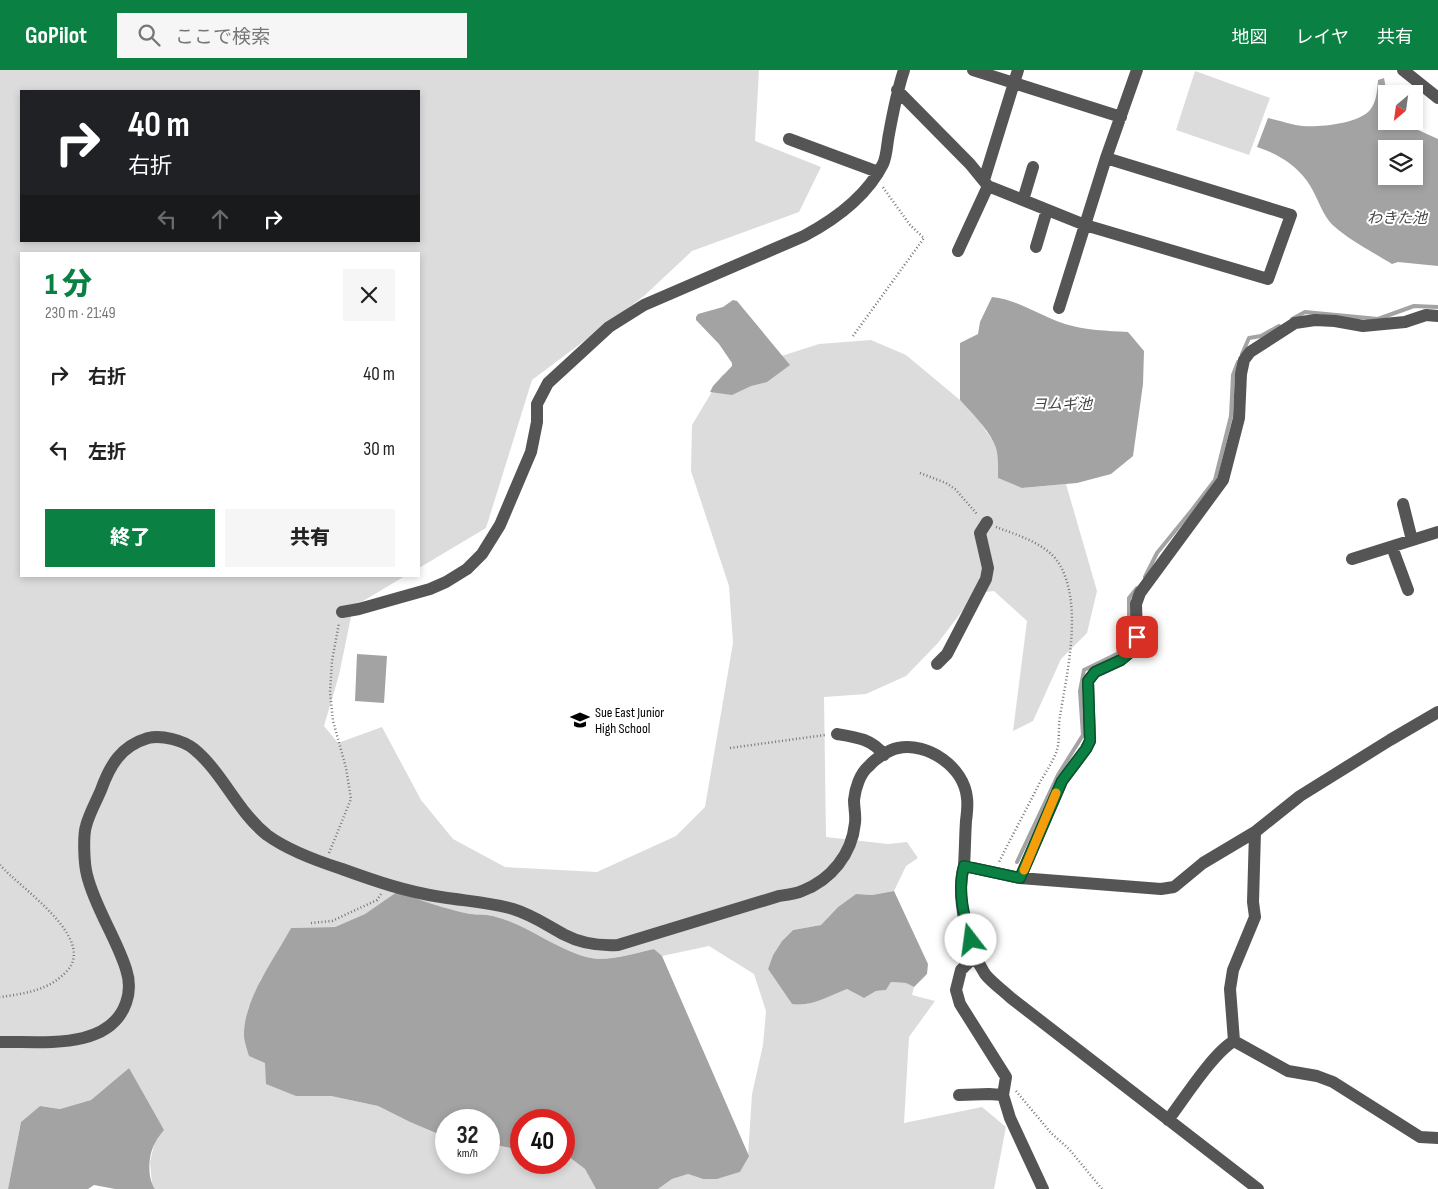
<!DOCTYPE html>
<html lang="ja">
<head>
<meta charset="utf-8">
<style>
  :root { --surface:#fff; --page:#f6f6f6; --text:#222; --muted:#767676; --accent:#0b8043 }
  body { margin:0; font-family:"Sofia Sans Condensed","Noto Sans JP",sans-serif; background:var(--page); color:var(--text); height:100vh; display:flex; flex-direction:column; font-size:19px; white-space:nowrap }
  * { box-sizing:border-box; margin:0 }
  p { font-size:16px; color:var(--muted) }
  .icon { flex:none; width:28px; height:28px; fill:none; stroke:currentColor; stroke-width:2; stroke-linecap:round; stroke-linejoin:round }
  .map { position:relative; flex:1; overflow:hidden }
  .drawer { position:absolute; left:20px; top:182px; width:400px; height:325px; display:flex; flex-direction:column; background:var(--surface); border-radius:0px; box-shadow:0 2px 8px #0003 }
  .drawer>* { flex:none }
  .guide { position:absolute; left:20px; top:20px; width:400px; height:152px; border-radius:0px; box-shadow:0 2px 8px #0003; background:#202124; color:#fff; overflow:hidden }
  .needle { width:32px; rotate:209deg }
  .controls { position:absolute; left:1378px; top:15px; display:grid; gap:10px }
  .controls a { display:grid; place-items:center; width:45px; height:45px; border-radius:0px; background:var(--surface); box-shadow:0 2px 8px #0003; font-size:25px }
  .speed { position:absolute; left:435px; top:1039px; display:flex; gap:10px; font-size:25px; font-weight:700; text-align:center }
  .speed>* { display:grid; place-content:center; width:65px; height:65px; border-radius:50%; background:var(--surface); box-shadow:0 2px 8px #0003; line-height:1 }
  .speed small { font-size:12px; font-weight:400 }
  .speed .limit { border:8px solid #d22; background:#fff; color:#111 }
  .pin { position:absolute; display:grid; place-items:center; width:42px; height:42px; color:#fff; margin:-21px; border-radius:10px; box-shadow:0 2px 8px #0006 }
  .me { position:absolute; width:55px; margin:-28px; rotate:345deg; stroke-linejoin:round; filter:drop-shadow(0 0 4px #0008) }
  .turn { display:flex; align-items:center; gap:18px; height:105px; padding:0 25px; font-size:22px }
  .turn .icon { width:65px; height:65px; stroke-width:2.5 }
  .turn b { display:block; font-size:35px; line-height:42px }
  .lanes { display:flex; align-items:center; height:48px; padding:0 25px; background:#0003; justify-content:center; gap:25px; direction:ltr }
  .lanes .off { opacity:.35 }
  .round { display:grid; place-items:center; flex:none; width:52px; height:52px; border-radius:0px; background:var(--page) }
  .head { display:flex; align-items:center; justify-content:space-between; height:85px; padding:0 25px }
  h1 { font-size:30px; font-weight:800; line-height:38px; color:var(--accent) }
  .primary-button { display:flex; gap:10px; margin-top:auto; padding:10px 25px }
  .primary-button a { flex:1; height:58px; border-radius:0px; background:var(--accent); color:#fff; font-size:20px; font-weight:800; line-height:58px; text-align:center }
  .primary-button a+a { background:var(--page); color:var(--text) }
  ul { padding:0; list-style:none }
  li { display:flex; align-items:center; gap:15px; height:75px; padding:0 25px }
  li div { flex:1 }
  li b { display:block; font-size:19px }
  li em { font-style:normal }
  header { display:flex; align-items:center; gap:30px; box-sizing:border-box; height:70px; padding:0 25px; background:var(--accent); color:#fff }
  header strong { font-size:24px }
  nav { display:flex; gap:28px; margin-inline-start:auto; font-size:18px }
  .search { width:350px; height:45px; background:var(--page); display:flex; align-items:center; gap:12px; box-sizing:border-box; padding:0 18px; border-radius:0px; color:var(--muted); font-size:19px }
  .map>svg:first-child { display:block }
  .green { fill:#dcdcdc; fill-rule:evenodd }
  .water { fill:#a3a3a3; fill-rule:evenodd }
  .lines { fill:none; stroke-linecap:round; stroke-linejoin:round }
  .stream { stroke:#a3a3a3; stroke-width:4 }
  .path { stroke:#777; stroke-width:2.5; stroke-dasharray:1 2.5; stroke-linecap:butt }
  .minor { stroke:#555; stroke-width:12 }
  .route-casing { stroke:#07532c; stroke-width:12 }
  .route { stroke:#0b8043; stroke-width:9 }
  .slow { stroke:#f59e0b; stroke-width:9 }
  .labels { text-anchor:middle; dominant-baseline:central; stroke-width:4; stroke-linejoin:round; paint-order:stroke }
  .poi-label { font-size:14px; fill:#000; stroke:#fff; text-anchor:start }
  .water-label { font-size:15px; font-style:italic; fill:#444; stroke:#fff }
</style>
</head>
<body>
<header>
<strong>GoPilot</strong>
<div class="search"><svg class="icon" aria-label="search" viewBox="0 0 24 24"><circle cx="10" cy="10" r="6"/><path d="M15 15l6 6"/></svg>ここで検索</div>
<nav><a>地図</a><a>レイヤ</a><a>共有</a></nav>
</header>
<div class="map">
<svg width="1438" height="1119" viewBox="0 0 1438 1119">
  <rect width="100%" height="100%" fill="#fff"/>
  <path class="green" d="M0,0H759L755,71L821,97L799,142L692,181L644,226L532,310L486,458L419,498V184H21V506H405L353,537L339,605L324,656L338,673L382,657L421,730L453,769L505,797L597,802L676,766L705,737L733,573L729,516L691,401L692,355L722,305L819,274L871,270L906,285L960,330L975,345L995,374L998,386V408L1023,418L1066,414L1097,521L1087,563L1061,589L1033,651L1013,661L1027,551L994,521L976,523L937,574L906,606L866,624L824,627L826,767L888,774L907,772L918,788L906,796L894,821L872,825L856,824L838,837L821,855L793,860L782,871L773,885L768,899L792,934C812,937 829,926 847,919L864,928L876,921L886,920L891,912L906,913L914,917L912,925L935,931L909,967L904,1053L982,1037L1006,1057L994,1119H658L672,1109L688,1104L703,1109H717L740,1102L748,1086L752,1024L763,975L766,941L754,904L709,876L662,886L654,879C636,883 616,889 598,889C565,887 529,855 496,847C488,844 479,845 470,844C445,839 421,830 397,823L365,844L335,857L291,858L276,887L261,909L248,939L244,967L296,1026H331L378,1036L410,1052L446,1068V1092H489V1074L511,1078L521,1073V1092H564V1083L585,1099L596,1119H155L152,1114L150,1092L154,1075L129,998L91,1030L60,1039L40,1036L21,1052L8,1119H0ZM21,21H419V171H21Z
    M1195,1L1270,28L1249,85L1176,60Z"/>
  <path class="water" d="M1384,8L1387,24L1386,51H1389L1392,55H1407L1438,69V196L1398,192L1392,194C1376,184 1340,165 1329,151C1320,139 1316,123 1307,111C1295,94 1276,83 1257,77L1268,48C1279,50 1291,55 1303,56C1321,57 1358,54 1370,40C1377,31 1377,20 1378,10ZM1386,79H1414V106H1386Z
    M992,227C1019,230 1040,246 1065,254C1085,260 1107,261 1128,262L1144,281L1143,314L1133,386L1111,404L1077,413L1022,418L998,408C998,396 999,383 994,373C986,357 972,343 960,330V273L978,264L980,252Z
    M733,230L737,231L790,295L767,312L751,316L732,325L710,322L713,316L732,296V293L719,274L696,250V247L698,244L723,237Z
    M357,584L387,586L384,633L355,631Z
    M894,821L928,894L927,904L914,917L906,913L891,912L886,920L876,921L864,928L847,919C829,926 812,937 792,934L768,899L773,885L782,871L793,860L821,855L838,837L856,824L872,825Z
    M397,822C421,830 445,839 470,844C479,845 488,844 496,847C529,855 566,887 598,889C617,889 636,883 654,879L662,886L749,1086L740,1102L717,1109H703L688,1104L672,1109L658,1119H596L585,1099L564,1083V1050H521V1073L511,1078L489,1074V1050H446V1068L445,1067L410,1052L378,1036L331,1026H296L266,1014L265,993L249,986C247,980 245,973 244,967C243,929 274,890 291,858L335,857L365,844Z
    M129,998L164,1060C161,1064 157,1068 155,1073C148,1085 147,1108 155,1119H115L94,1115L88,1119H8L21,1052L40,1036L60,1039L91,1030Z"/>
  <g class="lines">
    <path class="stream" d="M1292,249L1305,242L1378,249L1414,236L1438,237
      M1242,284L1249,268L1261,266L1279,256
      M1145,507L1157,483L1192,440L1215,410L1231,346L1233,305L1238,292
      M1129,574V528L1137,518
      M1017,792L1058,705L1083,665L1080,621L1084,600L1123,581"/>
    <path class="path" d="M853,266L924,168L910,155L882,116
      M920,403L946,413L955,419L977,444
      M996,457C1017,465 1045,473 1058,492C1084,532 1067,603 1060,646C1058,657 1060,670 1057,680C1053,692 1045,703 1039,714C1026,740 1012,766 999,792
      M730,678L825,665
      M329,783L351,729L346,698L333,651L330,622L332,591L339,553
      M0,795C20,818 97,868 67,901C50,920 24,924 0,927
      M311,853L332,851L377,830L381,824
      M1016,1021L1051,1063L1069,1079L1102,1119"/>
    <path class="minor" d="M973,0L1121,47
      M1403,0L1438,28
      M897,20L970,94L988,116L1085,155L1268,209L1291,145L1106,88
      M789,69L878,102
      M984,110L1018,0
      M1023,130L1033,97
      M1036,177L1047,140
      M958,181L988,116
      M1059,238L1106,88L1137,0
      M1403,434L1412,470
      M1392,477L1408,520
      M1352,489L1438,462
      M342,542L359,539L430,519L446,512L467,499L482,484L500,455L531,382L537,352V334L548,313L609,257L644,235L804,166C834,150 867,126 883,94C887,86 887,73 889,64C893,42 897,21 904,0
      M937,594L947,584L986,509L988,498L980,463L987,452
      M837,664C856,667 872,669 884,685
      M964,796L1020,808L1161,819L1174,817L1203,793L1255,762L1300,726L1390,670L1438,642
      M1020,808L1062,711L1086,679L1090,671L1088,611L1095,602L1121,590L1133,580L1137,567L1136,534L1140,523L1223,410L1239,348L1241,304L1244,290L1250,282L1295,253L1315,250L1335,251L1363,256L1405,252L1426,245L1438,246
      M976,885L961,900L956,920L960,934L1006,1007L1003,1025L1010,1048L1043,1119
      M1234,971L1230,919L1233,900L1255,847L1253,832L1255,762
      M0,972C41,971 109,981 126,933C130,922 130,911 126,899C116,867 95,838 87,805C84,794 83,766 86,756C89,744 96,732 101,720C110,695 121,676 148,668C162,665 183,670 194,679C223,703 237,741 267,765C289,781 317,791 342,799C375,811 407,822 441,827C465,831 490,832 513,839C533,845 548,856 565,865C582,874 599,876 618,875L779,826C786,825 795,824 802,821C831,810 852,784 855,753C856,745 854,738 854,730C855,719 860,703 869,696C875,689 888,680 898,678C928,672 964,697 967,728C968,735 967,743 966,751C965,766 965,781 964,796C955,827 968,878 985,904C992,913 1003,920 1011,928L1258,1119
      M959,1025L989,1024L1003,1025
      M1168,1050C1184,1029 1213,983 1234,971L1288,1001L1317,1006L1333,1012L1420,1067L1438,1068"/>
  </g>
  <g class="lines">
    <g class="route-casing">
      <path id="route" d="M971,870C964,847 957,820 964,796L1020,808L1062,711L1086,679L1090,671L1088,611L1095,602L1121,590L1133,580L1137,567"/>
    </g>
    <use href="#route" class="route"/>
    <path class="slow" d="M1024,800L1056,723"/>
  </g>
  <defs>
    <g id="school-bare" transform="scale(1.5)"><path d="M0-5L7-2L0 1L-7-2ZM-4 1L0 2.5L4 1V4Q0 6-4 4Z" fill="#000" stroke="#fff" stroke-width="2.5" paint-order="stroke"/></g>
  </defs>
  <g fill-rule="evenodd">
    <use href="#school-bare" x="580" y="650"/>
  </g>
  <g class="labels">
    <g class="poi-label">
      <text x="595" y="642">Sue East Junior<tspan x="595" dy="16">High School</tspan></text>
    </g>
    <g class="water-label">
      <text x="1397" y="148">わきた池</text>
      <text x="1062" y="334">ヨムギ池</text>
    </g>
  </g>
</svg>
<div class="controls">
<a><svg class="needle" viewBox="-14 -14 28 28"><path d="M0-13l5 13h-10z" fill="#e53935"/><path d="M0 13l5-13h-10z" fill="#767676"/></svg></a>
<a><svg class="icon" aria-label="layers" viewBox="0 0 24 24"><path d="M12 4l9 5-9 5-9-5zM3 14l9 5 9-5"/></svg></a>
</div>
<div class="speed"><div>32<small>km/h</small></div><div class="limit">40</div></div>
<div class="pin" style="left:1137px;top:567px;background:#d93025"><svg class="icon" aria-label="arrive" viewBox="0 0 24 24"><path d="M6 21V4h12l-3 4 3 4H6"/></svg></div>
<svg class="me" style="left:971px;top:870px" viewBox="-20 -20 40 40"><circle r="19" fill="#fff"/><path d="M0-13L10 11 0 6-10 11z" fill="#0b8043"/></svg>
<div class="guide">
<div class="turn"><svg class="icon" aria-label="right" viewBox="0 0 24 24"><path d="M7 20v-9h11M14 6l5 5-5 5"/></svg><div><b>40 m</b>右折</div></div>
<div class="lanes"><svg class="icon off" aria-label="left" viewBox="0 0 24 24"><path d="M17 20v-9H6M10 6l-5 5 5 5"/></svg><svg class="icon off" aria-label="ahead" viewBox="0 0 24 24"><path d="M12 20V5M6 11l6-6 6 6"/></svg><svg class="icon" aria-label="right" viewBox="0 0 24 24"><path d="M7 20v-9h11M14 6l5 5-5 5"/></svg></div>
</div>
<section class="drawer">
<div class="head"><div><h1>1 分</h1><p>230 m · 21:49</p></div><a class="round"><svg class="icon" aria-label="close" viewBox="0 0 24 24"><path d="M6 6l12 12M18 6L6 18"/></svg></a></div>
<ul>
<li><svg class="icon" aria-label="right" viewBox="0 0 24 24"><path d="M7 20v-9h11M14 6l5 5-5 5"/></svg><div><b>右折</b></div><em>40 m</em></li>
<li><svg class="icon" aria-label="left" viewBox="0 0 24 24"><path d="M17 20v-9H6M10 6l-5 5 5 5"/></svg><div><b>左折</b></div><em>30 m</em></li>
</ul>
<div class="primary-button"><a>終了</a><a>共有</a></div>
</section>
</div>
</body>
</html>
